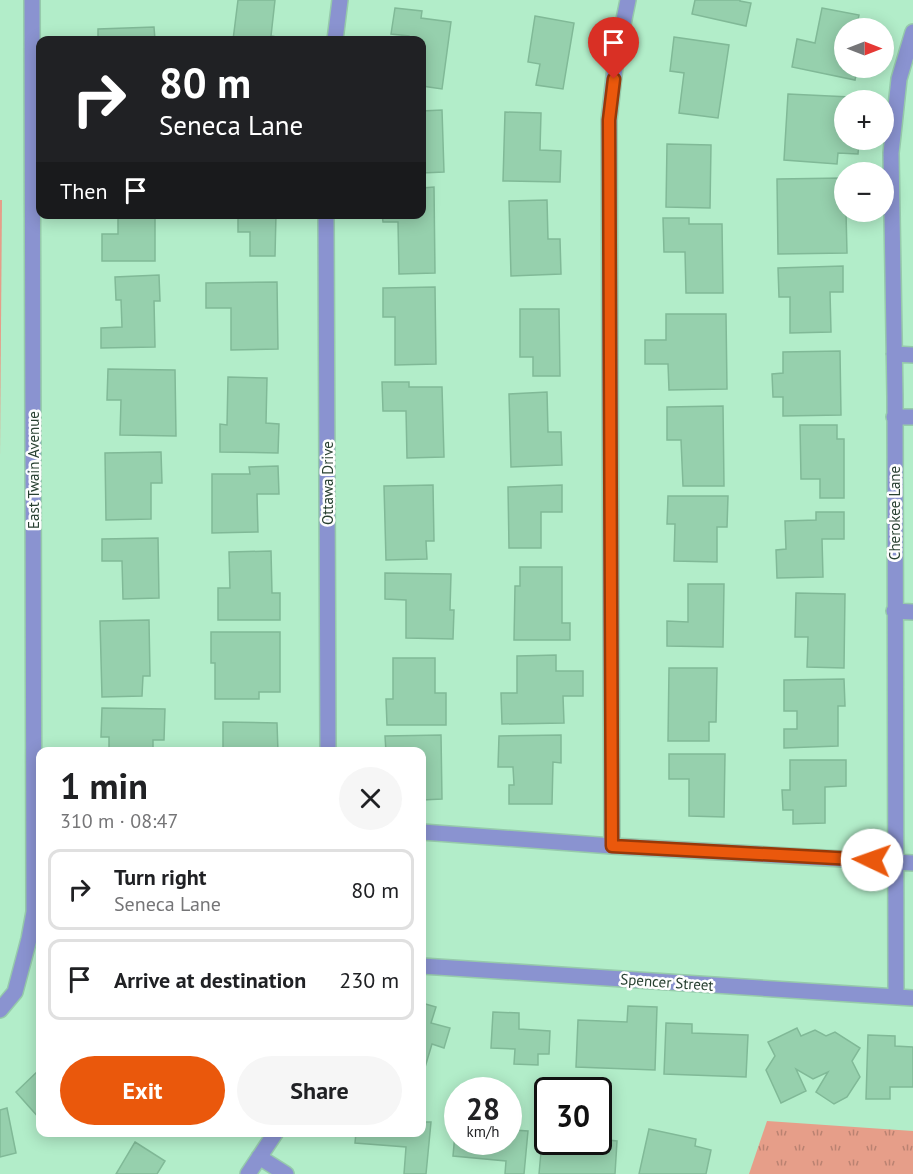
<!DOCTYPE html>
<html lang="en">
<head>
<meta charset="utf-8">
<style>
  :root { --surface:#fff; --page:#f6f6f6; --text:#202124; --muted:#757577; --line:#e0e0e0; --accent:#ea580c }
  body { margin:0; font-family:"PT Sans",sans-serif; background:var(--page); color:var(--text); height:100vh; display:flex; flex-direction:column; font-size:22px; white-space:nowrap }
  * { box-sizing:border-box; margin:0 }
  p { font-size:20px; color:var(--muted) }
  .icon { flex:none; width:33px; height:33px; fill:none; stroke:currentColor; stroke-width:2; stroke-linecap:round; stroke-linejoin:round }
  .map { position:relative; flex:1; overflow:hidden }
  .sheet { position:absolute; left:36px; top:747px; width:390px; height:390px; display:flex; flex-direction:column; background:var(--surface); border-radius:12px; box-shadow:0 3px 15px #0003 }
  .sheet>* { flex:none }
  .banner { position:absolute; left:36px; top:36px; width:390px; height:183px; border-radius:12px; box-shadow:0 3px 15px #0003; background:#202124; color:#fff; overflow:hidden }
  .needle { width:39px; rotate:90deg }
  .controls { position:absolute; left:834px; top:18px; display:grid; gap:12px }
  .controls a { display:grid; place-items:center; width:60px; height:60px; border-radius:50%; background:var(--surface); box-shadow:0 3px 15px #0003; font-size:30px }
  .speed { position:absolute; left:444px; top:1077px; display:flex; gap:12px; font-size:30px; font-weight:700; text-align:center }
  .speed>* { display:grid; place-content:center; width:78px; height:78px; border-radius:50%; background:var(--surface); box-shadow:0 3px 15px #0003; line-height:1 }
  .speed small { font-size:15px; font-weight:400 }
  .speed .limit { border:3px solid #111; border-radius:9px; background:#fff; color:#111 }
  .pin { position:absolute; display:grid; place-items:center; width:51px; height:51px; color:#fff; margin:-62px -26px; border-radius:50% 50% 50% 0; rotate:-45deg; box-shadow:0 0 6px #0007 }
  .pin .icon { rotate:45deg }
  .me { position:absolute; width:66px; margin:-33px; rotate:273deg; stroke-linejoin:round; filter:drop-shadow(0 0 4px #0008) }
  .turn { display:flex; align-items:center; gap:21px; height:126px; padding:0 24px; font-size:27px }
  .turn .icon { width:78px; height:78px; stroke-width:2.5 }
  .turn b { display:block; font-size:42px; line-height:51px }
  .then { display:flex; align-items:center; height:57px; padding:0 24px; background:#0003; gap:12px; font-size:22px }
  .round { display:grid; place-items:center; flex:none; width:63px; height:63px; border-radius:32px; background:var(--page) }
  .head { display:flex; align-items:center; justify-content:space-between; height:102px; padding:0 24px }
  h1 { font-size:36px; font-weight:700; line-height:45px }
  .action { display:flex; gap:12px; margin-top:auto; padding:12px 24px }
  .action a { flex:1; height:69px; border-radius:36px; background:var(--accent); color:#fff; font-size:24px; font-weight:700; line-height:69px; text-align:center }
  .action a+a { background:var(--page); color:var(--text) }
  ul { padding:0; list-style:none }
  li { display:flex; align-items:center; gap:18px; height:81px; margin:0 12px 9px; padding:0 12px; border:3px solid var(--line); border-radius:12px }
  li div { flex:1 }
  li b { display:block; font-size:22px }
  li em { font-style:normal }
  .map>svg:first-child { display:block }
  .grass { fill:url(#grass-tufts) }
  .green { fill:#e69e89 }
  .building { fill:#96d0ad; stroke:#80b997; stroke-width:1.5 }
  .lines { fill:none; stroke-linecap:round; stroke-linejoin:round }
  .minor-casing { stroke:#96caab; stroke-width:18 }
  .minor { stroke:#8a93d0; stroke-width:15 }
  .route-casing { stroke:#983908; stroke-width:15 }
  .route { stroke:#ea580c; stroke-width:10 }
  .labels { text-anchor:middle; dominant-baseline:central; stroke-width:5; stroke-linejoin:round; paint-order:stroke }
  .street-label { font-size:15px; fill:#284031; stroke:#fefefe }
</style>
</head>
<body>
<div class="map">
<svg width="913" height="1174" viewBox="0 0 913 1174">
  <defs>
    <pattern id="grass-tufts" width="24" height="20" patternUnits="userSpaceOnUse" patternTransform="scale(1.5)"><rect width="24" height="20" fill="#e69e89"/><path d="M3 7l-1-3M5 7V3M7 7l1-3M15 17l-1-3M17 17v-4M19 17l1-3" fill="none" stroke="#ba8271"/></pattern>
  </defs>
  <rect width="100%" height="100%" fill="#b2edc9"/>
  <path class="grass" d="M767,1121L913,1131V1174H749Z"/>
  <path class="green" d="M0,200H2L0,457Z"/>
  <path class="building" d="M238,0H275L271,36L288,39V40H233Z
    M695,0H740V1L751,3L746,26L692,14Z
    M395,8L422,11L421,18L451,22L442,89L422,86V40H409V36L391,34Z
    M822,8L859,15L856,28H844V68H857L855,80L792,67L797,39L815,43Z
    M535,16L574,23L563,89L536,85L540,64L528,62Z
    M154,27L155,40H98V29Z
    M674,37L729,45L718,118L679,113L684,73L670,71Z
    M788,94L850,97V100H844V140H859L858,154L838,153L837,164L784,160Z
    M442,110L444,172L422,173V111Z
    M505,112L541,113L540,150L561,151L560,182L503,181Z
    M667,144L711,145L710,208L666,207Z
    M844,178V212H846L847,253L778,254L777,179Z
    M434,187L435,273L399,274L398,222H383L382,214H422V188Z
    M547,200L548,239H560L561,274L511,276L509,201Z
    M118,214H155V261H102V234H118Z
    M238,214H276L275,256H250V232H238Z
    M663,218H689V224H722L723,293H686L685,252H664Z
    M843,266V292H830L831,332L790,333V297H779L778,268Z
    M159,275L160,301H154L155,347L101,348V328L122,327L121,300H116L115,277Z
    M277,282L278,349L231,350V308H206V283Z
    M435,287L436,364L395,365V317H383V288Z
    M520,309H559L560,376H533V357H520Z
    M666,314H726L727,389L669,390L668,364H645V340H666Z
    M840,351L841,415L783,416V397H773L772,374L783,373V352Z
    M108,369L175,370L176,436L120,435L121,400H107Z
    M228,377L267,378L266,423L279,424L278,453L220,452V424L227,425Z
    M382,382H409V387H442L444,457L407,458L406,411H383Z
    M547,392L548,432H561L562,465L511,467L509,394Z
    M723,406L724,486H683L681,440H667V407Z
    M800,425H837V439H844V498H820V479H801Z
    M161,452L162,483H151V519L106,520L105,453Z
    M278,466L279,494H257L258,532L212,533V474H250L249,467Z
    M433,485L434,541H426L427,559L386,560L384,486Z
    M562,485V512H541V548H509L508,487Z
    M668,496H728L727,527H717V562L674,561L675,524H667Z
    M816,512H844V539H822L823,577L777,578L776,550L786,549L785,521L816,520Z
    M158,538L159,598L123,599L122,561H102V539Z
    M271,551L272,593H280V620H218V588H230L229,552Z
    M520,567H562V623H570V640H514L515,586H520Z
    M385,573L451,574L450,610H454L453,639L406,638V600L385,599Z
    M688,584H724L723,647L667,646V621L688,622Z
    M796,593L845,594L844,668L807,667L808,637H795Z
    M149,620L150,676H143L142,696L102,697L100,621Z
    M211,632H280V692H259V699H215V663H211Z
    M556,655V671H583V696H563L564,723L502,724L501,693H517V656Z
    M393,658H435V693H446V725H387L386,699H393Z
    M669,668H717L716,722H709V741H668Z
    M844,679L845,706H838V746L784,748V729H797V711H784V680Z
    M102,708L165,709L164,740H153V752H109V737H101Z
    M223,722L277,723L278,752H223Z
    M441,735L442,799L422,800V752H386L385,736Z
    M561,735V763L553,762L552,804H509V785H514L513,767H498L499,736Z
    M669,754H725L724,817L689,816V779H669Z
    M790,760H846V786L825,787V823L793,824V810H783L782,790H790Z
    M422,1003L436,1007L431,1023L450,1028L444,1048L432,1044L423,1074H422Z
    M628,1006L657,1007L655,1070L576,1067L578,1020L627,1022Z
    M493,1012L519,1013V1029L550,1031L549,1054H538V1065L514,1064L515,1049L491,1048Z
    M666,1023L692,1024V1033L748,1035L746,1077L664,1074Z
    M797,1028L801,1036L815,1030L826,1036L835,1032L860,1048L852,1061L860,1077L847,1097L834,1104L816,1092L828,1072L813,1079L796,1069L806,1091L781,1103L766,1070L775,1056L768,1042Z
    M868,1035L895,1036V1046L913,1047V1087H890V1099H866Z
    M40,1069V1119L16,1092Z
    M7,1108L16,1153L0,1157V1110Z
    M457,1111L458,1142H508V1116H514L513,1130L528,1131L524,1174H505L506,1161L453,1156Z
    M422,1122H431L426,1174H404L406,1147L355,1143L356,1132H422Z
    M649,1129L696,1139L695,1146L711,1150L706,1174H639Z
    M598,1139L617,1141L615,1174H539L541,1152L566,1153L567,1144L588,1145V1142H598Z
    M135,1142L165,1161L157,1174H116Z"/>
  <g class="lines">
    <g class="minor-casing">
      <path id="minor" d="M335,40L340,0
        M326,214L328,752
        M894,354L913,355
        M894,417H913
        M894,611L913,612
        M422,832L612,846L913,863
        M612,846L609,120L616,58L628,0
        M422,966L913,998
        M896,997L895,396L891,153L899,79L913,32
        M0,1010L15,992L29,939L34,912L32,0
        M259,1157L286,1174
        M248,1174L276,1132"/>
    </g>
    <use href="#minor" class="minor"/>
  </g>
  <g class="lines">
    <g class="route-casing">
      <path id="route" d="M614,79L609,120L612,846L872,860"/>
    </g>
    <use href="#route" class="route"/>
  </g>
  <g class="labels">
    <g class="street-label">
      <text transform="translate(33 470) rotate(-90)">East Twain Avenue</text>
      <text transform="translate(327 483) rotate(-90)">Ottawa Drive</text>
      <text transform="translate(894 513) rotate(-90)">Cherokee Lane</text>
      <text transform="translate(667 982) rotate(4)">Spencer Street</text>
    </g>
  </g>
</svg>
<div class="controls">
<a><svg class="needle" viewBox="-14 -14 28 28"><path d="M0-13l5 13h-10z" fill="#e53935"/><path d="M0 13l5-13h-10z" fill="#757577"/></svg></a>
<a>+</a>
<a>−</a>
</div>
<div class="speed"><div>28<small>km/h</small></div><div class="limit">30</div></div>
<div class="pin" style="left:614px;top:79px;background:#d93025"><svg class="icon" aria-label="arrive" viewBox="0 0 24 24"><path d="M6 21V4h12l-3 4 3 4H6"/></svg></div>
<svg class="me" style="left:872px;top:860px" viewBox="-20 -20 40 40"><circle r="19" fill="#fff"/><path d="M0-13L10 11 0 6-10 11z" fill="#ea580c"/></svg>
<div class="banner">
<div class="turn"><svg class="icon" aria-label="right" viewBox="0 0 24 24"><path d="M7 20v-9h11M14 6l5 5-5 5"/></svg><div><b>80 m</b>Seneca Lane</div></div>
<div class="then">Then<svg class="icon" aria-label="arrive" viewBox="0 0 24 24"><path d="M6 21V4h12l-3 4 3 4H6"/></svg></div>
</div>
<section class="sheet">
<div class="head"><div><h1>1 min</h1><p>310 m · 08:47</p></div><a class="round"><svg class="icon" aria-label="close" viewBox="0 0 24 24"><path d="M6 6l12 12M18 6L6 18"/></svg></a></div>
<ul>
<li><svg class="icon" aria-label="right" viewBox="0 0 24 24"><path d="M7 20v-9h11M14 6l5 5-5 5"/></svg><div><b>Turn right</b><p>Seneca Lane</p></div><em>80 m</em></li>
<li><svg class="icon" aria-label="arrive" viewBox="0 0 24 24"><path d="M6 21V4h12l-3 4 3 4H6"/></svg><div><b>Arrive at destination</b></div><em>230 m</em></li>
</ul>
<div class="action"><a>Exit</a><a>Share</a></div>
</section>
</div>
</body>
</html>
